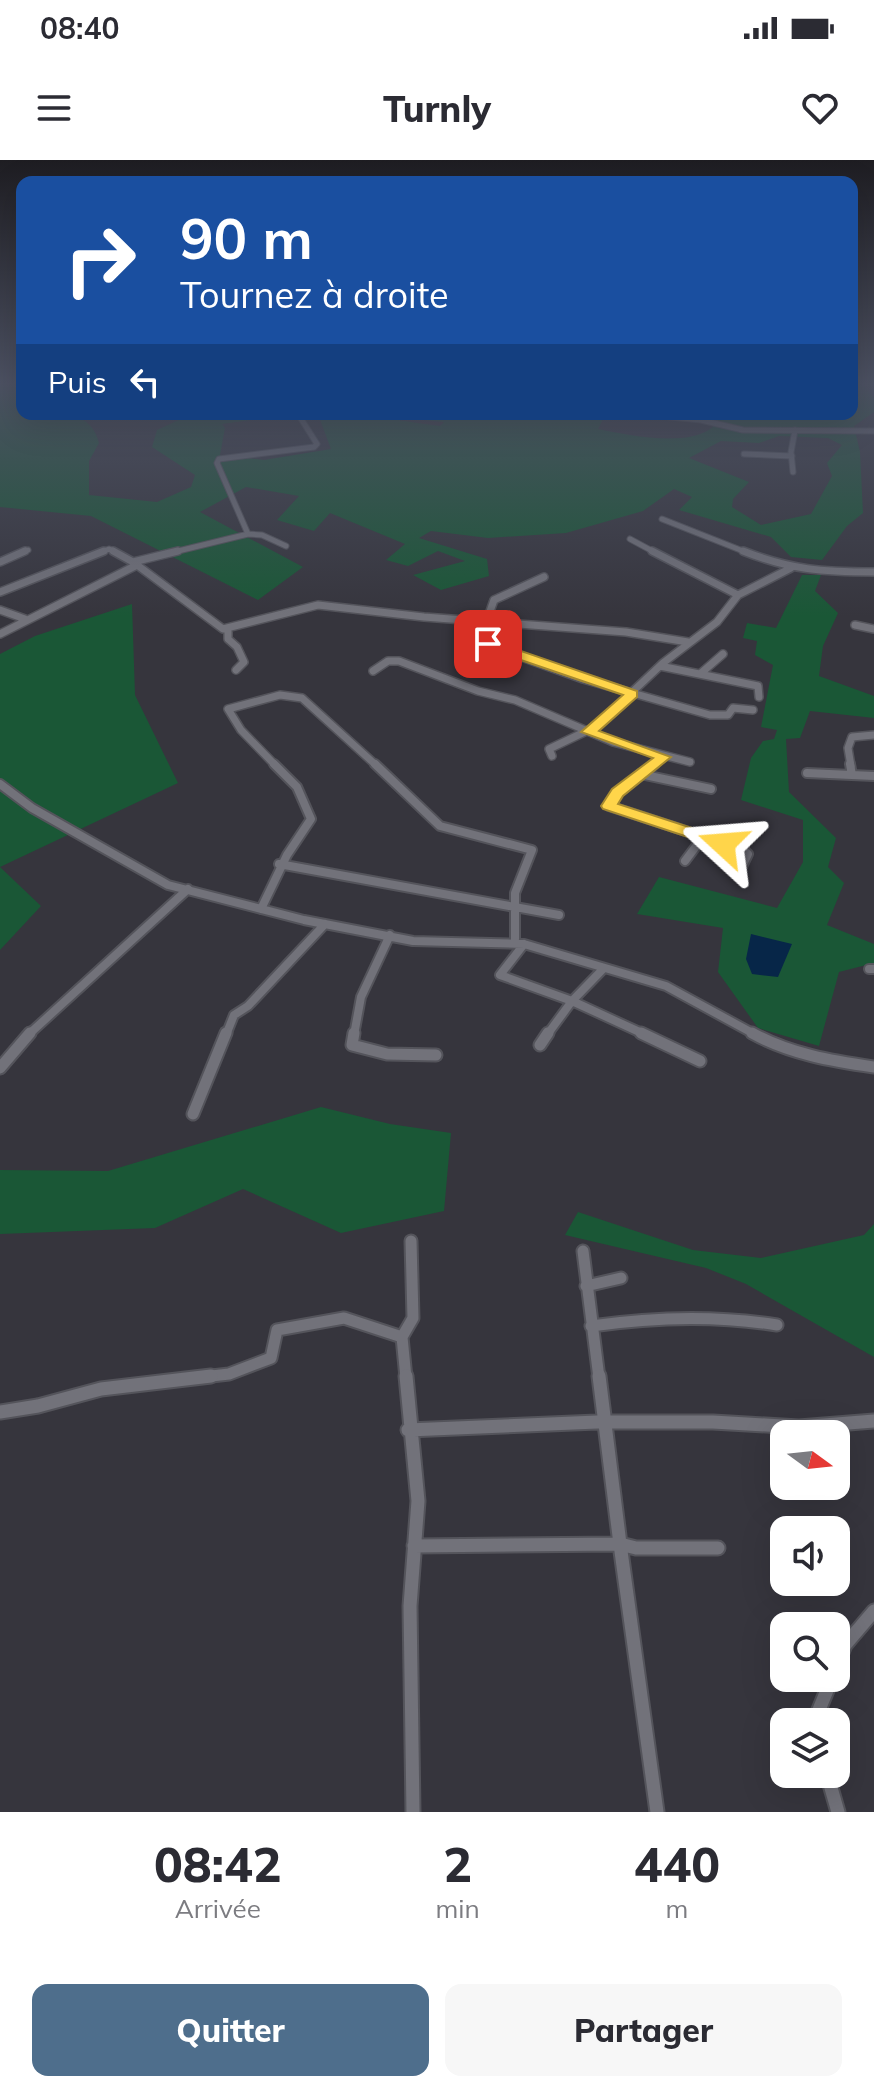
<!DOCTYPE html>
<html lang="fr">
<head>
<meta charset="utf-8">
<style>
  :root { --surface:#fff; --page:#f7f7f7; --text:#2b2b33; --muted:#7c7c81; --accent:#4e6e8c }
  body { margin:0; font-family:Mulish,sans-serif; background:var(--page); color:var(--text); height:100vh; display:flex; flex-direction:column; font-size:30px; white-space:nowrap }
  * { box-sizing:border-box; margin:0 }
  p { font-size:26px; color:var(--muted) }
  .icon { flex:none; width:44px; height:44px; fill:none; stroke:currentColor; stroke-width:2; stroke-linecap:round; stroke-linejoin:round }
  .map { position:relative; height:1652px; overflow:hidden }
  .sheet { display:flex; flex-direction:column; background:var(--surface); flex:1 }
  .sheet>* { flex:none }
  .guide { position:absolute; left:16px; top:16px; width:842px; height:244px; border-radius:16px; box-shadow:0 8px 32px #0002; background:#1a4fa0; color:#fff; overflow:hidden }
  .needle { width:52px; rotate:105deg }
  .controls { position:absolute; left:770px; top:1260px; display:grid; gap:16px }
  .controls a { display:grid; place-items:center; width:80px; height:80px; border-radius:16px; background:var(--surface); box-shadow:0 8px 32px #0002; font-size:40px }
  .pin { position:absolute; display:grid; place-items:center; width:68px; height:68px; color:#fff; margin:-34px; border-radius:16px; box-shadow:0 4px 12px #0006 }
  .me { position:absolute; width:88px; margin:-44px; rotate:289deg; stroke-linejoin:round; filter:drop-shadow(0 0 6px #0008) }
  .turn { display:flex; align-items:center; gap:28px; height:168px; padding:0 32px; font-size:36px }
  .turn .icon { width:104px; height:104px; stroke-width:2.5 }
  .turn b { display:block; font-size:56px; line-height:68px }
  .then { display:flex; align-items:center; height:76px; padding:0 32px; background:#0003; gap:16px; font-size:30px }
  .eta { display:flex; justify-content:space-evenly; align-items:center; height:136px; text-align:center }
  .eta b { font-size:48px; font-weight:800; line-height:56px }
  .action { display:flex; gap:16px; margin-top:auto; padding:16px 32px }
  .action a { flex:1; height:92px; border-radius:16px; background:var(--accent); color:#fff; font-size:32px; font-weight:800; line-height:92px; text-align:center }
  .action a+a { background:var(--page); color:var(--text) }
  .status { display:flex; justify-content:space-between; align-items:center; height:56px; padding:0 40px; background:var(--surface); direction:ltr }
  .status svg { height:22px; fill:currentColor }
  header { display:flex; justify-content:space-between; align-items:center; height:104px; padding:0 32px; background:var(--surface); font-size:36px; font-weight:800 }
  .map>svg:first-child { display:block }
  .green { fill:#1a5736; fill-rule:evenodd }
  .water { fill:#072648 }
  .lines { fill:none; stroke-linecap:round; stroke-linejoin:round }
  .street-far4-casing { stroke:#54545b; stroke-width:7 }
  .street-far3-casing { stroke:#54545b; stroke-width:10 }
  .street-far2-casing { stroke:#54545b; stroke-width:12 }
  .street-far1-casing { stroke:#54545b; stroke-width:15 }
  .street-casing { stroke:#54545b; stroke-width:17 }
  .street-far4 { stroke:#72727a; stroke-width:5 }
  .street-far3 { stroke:#72727a; stroke-width:7 }
  .street-far2 { stroke:#72727a; stroke-width:8 }
  .street-far1 { stroke:#72727a; stroke-width:11 }
  .street { stroke:#72727a; stroke-width:13 }
  .route { fill:#ffd54a; stroke:#a68a30; stroke-width:2 }
</style>
</head>
<body>
<div class="status"><b>08:40</b><svg viewBox="0 0 49 12"><path d="M0 12V9h3v3zM5 12V6h3v6zM10 12V3h3v9zM15 12V0h3v12zM26 1h20v11H26zM47 4h2v5h-2z"/></svg></div>
<header><svg class="icon" aria-label="menu" viewBox="0 0 24 24"><path d="M4 6h16M4 12h16M4 18h16"/></svg>Turnly<svg class="icon" aria-label="heart" viewBox="0 0 24 24"><path d="M12 20l-8-8c-3-5 5-10 8-4 3-6 11-1 8 4z"/></svg></header>
<div class="map">
<svg width="874" height="1652" viewBox="0 0 874 1652">
  <rect width="100%" height="100%" fill="#36353d"/>
  <path class="green" d="M0,225H22V254C52,254 90,246 99,283L89,301V335L157,342L191,327L195,315L152,287L157,270L192,254H292L222,264L225,268L220,295L264,300L331,289L319,257C360,251 399,261 440,266L444,262L403,258L401,254L605,255L598,269C628,275 687,288 713,267L710,254H852V225H864L874,238V252L854,266L860,292L863,353L847,366L822,400L791,397L771,377L679,350L692,337L674,329L643,351L566,373L488,378L431,371L419,378L487,399L489,416L441,430L413,415L465,401L438,391L408,406L386,400L405,384L330,353L314,371L277,360L299,336L246,327L200,352L303,407L258,440L91,356L0,347ZM779,276L828,278L842,285L827,303L832,316L811,354L761,365L732,347L733,339L749,322L689,298L721,281L759,283Z
    M802,415H821L815,431L838,453L823,486L819,516L874,536V558L810,551L800,578L786,579L789,632L836,678L828,707L844,723L827,765L874,784V803L839,812L819,886L758,868L718,812L723,768L637,754L659,717L777,748L803,702V660L741,640L751,598L763,581L774,579L777,570L761,567L773,505L755,495L757,481L743,478L747,463L776,468Z
    M132,444L135,535L178,623L0,707L41,746L0,790V494L35,476Z
    M321,947L390,964L451,973L444,1051L341,1073L243,1029L155,1068L0,1074V1010L108,1011Z
    M578,1052L693,1090L761,1098L864,1075L874,1064V1197L746,1124L706,1108L565,1075Z"/>
  <path class="water" d="M751,774L792,784L778,817L752,814L746,799Z"/>
  <g class="lines">
    <g class="street-far4-casing">
      <path id="street-far4" d="M642,254L701,260L743,270L874,271
        M744,294L792,296
        M793,312L791,292L795,270
        M662,359L748,393
        M248,374L217,303L219,299L314,287L317,284L298,254
        M630,379L656,393
        M21,393L28,390
        M99,393L109,389L117,393
        M170,393L248,374L262,375L286,386"/>
    </g>
    <g class="street-far3-casing">
      <path id="street-far3" d="M113,391L133,402L223,469L318,445L424,457L626,472L688,482
        M652,391L738,435
        M743,391C791,410 823,412 874,412
        M0,402L25,391
        M133,402L178,391
        M0,432L104,391
        M0,450L25,459
        M487,460L494,440L544,417
        M504,461L488,485L583,519L710,555H728L733,548L753,550
        M855,465L874,469
        M228,469V479L237,487L244,502L236,510
        M0,474L137,405
        M660,506L758,526L759,537
        M373,511L388,501H399L478,531L515,540L613,582L690,602
        M700,514L723,494
        M552,596L549,589L595,567L663,503L717,462L738,435L791,408
        M276,606L241,570L228,549L280,535L302,538L377,606
        M653,606L664,597
        M851,606L848,588L852,577L874,575"/>
    </g>
    <g class="street-far2-casing">
      <path id="street-far2" d="M375,604L440,666L532,690L515,733V779
        M655,604L618,633L609,646L744,690L748,694L739,713
        M850,604L852,615
        M807,613L874,616
        M640,614L711,629
        M0,624L32,648L168,725L304,760L413,781L524,784L666,826L756,875
        M685,701L703,677
        M279,704L559,755
        M261,749L287,695L311,659L297,627L274,604
        M524,784L500,815L572,841L604,808
        M869,809H874
        M28,875L188,729
        M226,875L234,855L248,846L325,764
        M354,875L361,837L390,775
        M547,875L572,841L646,875"/>
    </g>
    <g class="street-far1-casing">
      <path id="street-far1" d="M354,873L352,885L387,894L436,895
        M641,873L700,901
        M752,873C790,894 832,901 874,907
        M540,885L548,873
        M0,908L30,873
        M193,954L226,873
        M583,1091L599,1218
        M586,1126L621,1118
        M591,1166C653,1157 715,1155 777,1165
        M194,1218L229,1214L271,1198L277,1170L344,1158L402,1177
        M406,1218L402,1177L413,1158L411,1081"/>
    </g>
    <g class="street-casing">
      <path id="street" d="M406,1216L418,1341L410,1446L413,1652
        M0,1252L38,1246L101,1229L211,1216
        M408,1270L597,1262H713L799,1267L874,1261
        M414,1386L620,1384L599,1216
        M836,1507L845,1485L874,1451
        M814,1562L832,1518
        M827,1614L838,1652
        M657,1652L620,1384L636,1388H718"/>
    </g>
    <use href="#street-far4" class="street-far4"/>
    <use href="#street-far3" class="street-far3"/>
    <use href="#street-far2" class="street-far2"/>
    <use href="#street-far1" class="street-far1"/>
    <use href="#street" class="street"/>
  </g>
  <linearGradient id="sky" x2="0" y2="1"><stop stop-color="#1e1d22"/><stop offset="0.49" stop-color="#4c5162"/><stop offset="1" stop-color="#4c5162" stop-opacity="0"/></linearGradient>
  <rect width="874" height="456" fill="url(#sky)"/>
  <path class="route" d="M483,481H492L637,531V537L599,571L671,597L623,636L618,644L729,680V687H718L603,649L601,646L612,629L653,598L581,572L623,535L483,487Z"/>
</svg>
<div class="controls">
<a><svg class="needle" viewBox="-14 -14 28 28"><path d="M0-13l5 13h-10z" fill="#e53935"/><path d="M0 13l5-13h-10z" fill="#7c7c81"/></svg></a>
<a><svg class="icon" aria-label="sound" viewBox="0 0 24 24"><path d="M4 9h4l5-4v14l-5-4H4zM17 9q2 3 0 6"/></svg></a>
<a><svg class="icon" aria-label="search" viewBox="0 0 24 24"><circle cx="10" cy="10" r="6"/><path d="M15 15l6 6"/></svg></a>
<a><svg class="icon" aria-label="layers" viewBox="0 0 24 24"><path d="M12 4l9 5-9 5-9-5zM3 14l9 5 9-5"/></svg></a>
</div>
<div class="pin" style="left:488px;top:484px;background:#d93025"><svg class="icon" aria-label="arrive" viewBox="0 0 24 24"><path d="M6 21V4h12l-3 4 3 4H6"/></svg></div>
<svg class="me" style="left:723px;top:684px" viewBox="-20 -20 40 40"><path d="M0-17L14 15 0 8-14 15z" fill="#ffd54a" stroke="#fff" stroke-width="4"/></svg>
<div class="guide">
<div class="turn"><svg class="icon" aria-label="right" viewBox="0 0 24 24"><path d="M7 20v-9h11M14 6l5 5-5 5"/></svg><div><b>90 m</b>Tournez à droite</div></div>
<div class="then">Puis<svg class="icon" aria-label="left" viewBox="0 0 24 24"><path d="M17 20v-9H6M10 6l-5 5 5 5"/></svg></div>
</div>
</div>
<section class="sheet">
<div class="eta">
<div><b>08:42</b><p>Arrivée</p></div>
<div><b>2</b><p>min</p></div>
<div><b>440</b><p>m</p></div>
</div>
<div class="action"><a>Quitter</a><a>Partager</a></div>
</section>
</body>
</html>
